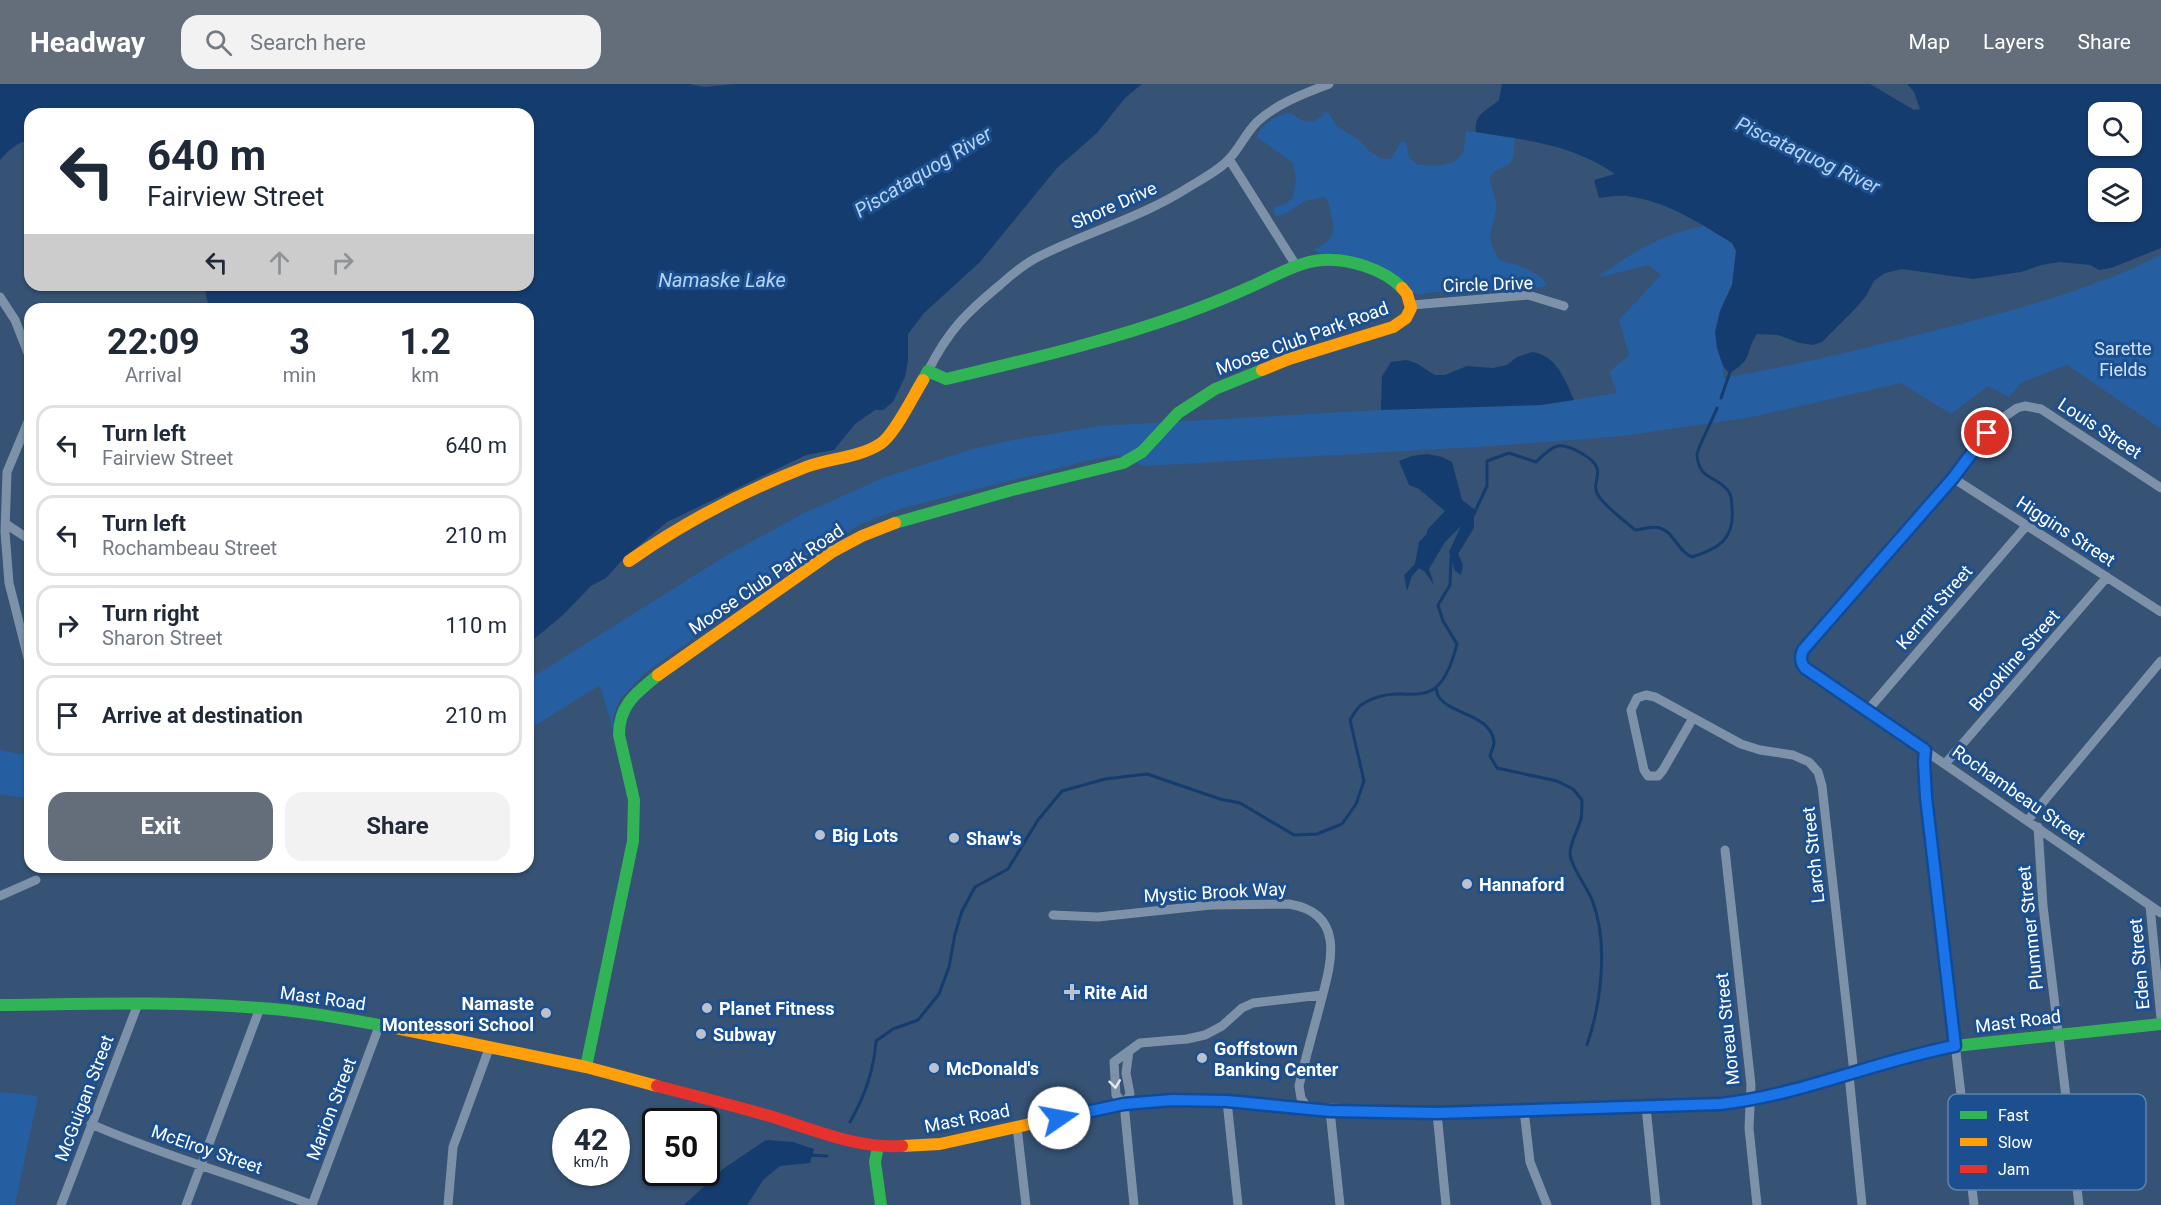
<!DOCTYPE html>
<html lang="en">
<head>
<meta charset="utf-8">
<style>
  :root { --surface:#fff; --page:#f2f2f3; --text:#1f2937; --muted:#747a83; --line:#e0e1e3; --accent:#646e7b }
  body { margin:0; font-family:Roboto,sans-serif; background:var(--page); color:var(--text); height:100vh; display:flex; flex-direction:column; font-size:22px; white-space:nowrap }
  * { box-sizing:border-box; margin:0 }
  p { font-size:20px; color:var(--muted) }
  .icon { flex:none; width:33px; height:33px; fill:none; stroke:currentColor; stroke-width:2; stroke-linecap:round; stroke-linejoin:round }
  .map { position:relative; flex:1; overflow:hidden }
  .drawer { position:absolute; left:24px; top:219px; width:510px; height:570px; display:flex; flex-direction:column; background:var(--surface); border-radius:18px; box-shadow:0 2px 4px #0004 }
  .drawer>* { flex:none }
  .top-card { position:absolute; left:24px; top:24px; width:510px; height:183px; border-radius:18px; box-shadow:0 2px 4px #0004; background:#fff; color:var(--text); overflow:hidden }
  .fabs { position:absolute; left:2088px; top:18px; display:grid; gap:12px }
  .fabs a { display:grid; place-items:center; width:54px; height:54px; border-radius:12px; background:var(--surface); box-shadow:0 2px 4px #0004; font-size:30px }
  .speed { position:absolute; left:552px; top:1024px; display:flex; gap:12px; font-size:30px; font-weight:700; text-align:center }
  .speed>* { display:grid; place-content:center; width:78px; height:78px; border-radius:50%; background:var(--surface); box-shadow:0 2px 4px #0004; line-height:1 }
  .speed small { font-size:15px; font-weight:400 }
  .speed .limit { border:3px solid #111; border-radius:9px; background:#fff; color:#111 }
  .pin { position:absolute; display:grid; place-items:center; width:51px; height:51px; color:#fff; margin:-26px; border:3px solid #fff; border-radius:50%; box-shadow:0 2px 6px #0007 }
  .me { position:absolute; width:66px; margin:-33px; rotate:78deg; stroke-linejoin:round; filter:drop-shadow(0 0 4px #0008) }
  .turn { display:flex; align-items:center; gap:21px; height:126px; padding:0 24px; font-size:27px }
  .turn .icon { width:78px; height:78px; stroke-width:2.5 }
  .turn b { display:block; font-size:42px; line-height:51px }
  .lanes { display:flex; align-items:center; height:57px; padding:0 24px; background:#0003; justify-content:center; gap:30px; direction:ltr }
  .lanes .off { opacity:.35 }
  .eta { display:flex; justify-content:space-evenly; align-items:center; height:102px; text-align:center }
  .eta b { font-size:36px; font-weight:700; line-height:42px }
  .cta { display:flex; gap:12px; margin-top:auto; padding:12px 24px }
  .cta a { flex:1; height:69px; border-radius:18px; background:var(--accent); color:#fff; font-size:24px; font-weight:700; line-height:69px; text-align:center }
  .cta a+a { background:var(--page); color:var(--text) }
  ul { padding:0; list-style:none }
  li { display:flex; align-items:center; gap:18px; height:81px; margin:0 12px 9px; padding:0 12px; border:3px solid var(--line); border-radius:18px }
  li div { flex:1 }
  li b { display:block; font-size:22px }
  li em { font-style:normal }
  header { display:flex; align-items:center; gap:36px; box-sizing:border-box; height:84px; padding:0 30px; background:var(--accent); color:#fff }
  header strong { font-size:28px }
  nav { display:flex; gap:33px; margin-inline-start:auto; font-size:21px }
  .search { width:420px; height:54px; background:var(--page); display:flex; align-items:center; gap:15px; box-sizing:border-box; padding:0 21px; border-radius:18px; color:var(--muted); font-size:22px }
  .map>svg:first-child { display:block }
  .green { fill:#265fa1 }
  .water { fill:#153c6e; fill-rule:evenodd }
  .lines { fill:none; stroke-linecap:round; stroke-linejoin:round }
  .stream { stroke:#153c6e; stroke-width:3 }
  .street { stroke:#7d92a8; stroke-width:9 }
  .fast { stroke:#30b455; stroke-width:12 }
  .slow { stroke:#ff9f0a; stroke-width:12 }
  .jam { stroke:#e5322d; stroke-width:12 }
  .oneway { stroke:#e5e9ee }
  .route-casing { stroke:#114b97; stroke-width:15 }
  .route { stroke:#1a73e8; stroke-width:10 }
  .poi-dot { fill:#b9c2ce; stroke:#1b4f8f; stroke-width:2 }
  .labels { text-anchor:middle; dominant-baseline:central; stroke-width:6; stroke-linejoin:round; paint-order:stroke }
  .street-label { font-size:18px; fill:#fff; stroke:#1b4f8f }
  .park-label { font-size:18px; fill:#cfe3fa; stroke:#1b4f8f }
  .poi-label { font-size:18px; font-weight:bold; fill:#fff; stroke:#1b4f8f; text-anchor:start }
  .water-label { font-size:20px; font-style:italic; fill:#b5d3f5; stroke:#1b4f8f }
  .key { fill:#1b4f8f; stroke:#5f84b1; stroke-width:1.5 }
  .key-label { font-size:16px; fill:#fff }
</style>
</head>
<body>
<header>
<strong>Headway</strong>
<div class="search"><svg class="icon" aria-label="search" viewBox="0 0 24 24"><circle cx="10" cy="10" r="6"/><path d="M15 15l6 6"/></svg>Search here</div>
<nav><a>Map</a><a>Layers</a><a>Share</a></nav>
</header>
<div class="map">
<svg width="2161" height="1121" viewBox="0 0 2161 1121">
  <rect width="100%" height="100%" fill="#365274"/>
  <path class="green" d="M1324,28L1329,29L1336,42L1358,55L1368,66L1381,75H1391L1401,58H1406L1409,73L1416,80C1432,83 1454,84 1463,68C1465,63 1465,53 1466,47L1515,54C1514,61 1515,74 1510,79C1505,85 1498,82 1490,92C1490,102 1495,110 1496,120C1497,138 1483,151 1496,170C1498,172 1499,176 1502,177C1503,178 1505,177 1507,178C1519,181 1541,189 1547,200L1543,203L1528,205L1467,209L1433,208L1419,211L1410,208L1401,196L1375,179L1365,178L1336,169L1322,170L1313,166C1342,152 1333,143 1328,116L1324,113L1305,117L1285,130L1276,132L1273,128L1275,123L1285,120L1293,114L1296,94L1293,79L1257,53C1262,39 1276,31 1291,29L1303,37L1313,38L1322,32Z
    M1704,142L1732,159L1736,167L1732,201L1720,227L1717,264L1723,282V294C1795,282 1866,264 1937,246C2013,226 2090,207 2161,171V345L2067,281L2022,298L2009,313L1988,302L1951,330L1901,299L1752,333L1622,352L1492,362L1144,382L1116,371L1090,376L903,424L863,439L816,467L646,588L620,615L613,633V646L600,601L528,646V596L727,471L804,429L885,393L969,366L1013,356L1100,342L1381,326L1541,321L1617,309L1609,288L1629,271L1619,236L1661,191L1649,181L1596,194C1634,168 1658,151 1704,142Z
    M0,666L30,672V715L0,710Z
    M0,1008L38,1012L15,1121H0Z"/>
  <path class="water" d="M0,0H689L704,3L735,0H1142L1125,14L1097,49L1057,84L980,178L924,229L908,250V276L905,293L893,318L883,326H875L855,340L834,366L806,371L667,438L624,474L606,494L591,502L563,531L528,560V225H209L204,201H528V30H30V56C17,58 8,67 0,76Z
    M1502,0H1870L1914,26L1920,25L1914,8L1907,0H2161V164L2111,184L2099,186L2090,181L2060,178L2041,181L2021,188L1973,195L1902,185L1885,189L1874,197L1866,212L1855,225L1822,258L1813,261L1800,259L1778,251L1757,250C1744,269 1754,276 1729,289L1723,282L1717,264L1715,248L1720,227L1732,201L1736,167L1732,159C1700,139 1666,117 1627,112C1618,111 1608,113 1599,114L1594,96L1615,90C1572,60 1526,56 1476,48C1474,29 1487,27 1499,16ZM2132,28V62H2098V28ZM2132,94V128H2098V94Z
    M1532,268C1556,271 1565,295 1574,316L1541,321L1381,326L1382,292L1391,278L1406,276L1416,279L1435,291H1445L1467,282L1493,284L1507,281L1517,273Z
    M1427,370L1442,373L1452,378L1462,416L1474,425V444L1458,470L1463,481L1461,491L1455,487L1449,468L1461,442L1445,458L1429,485L1434,501L1425,488L1419,484L1412,492L1407,507L1404,491L1415,480L1419,458L1426,451L1428,445L1445,427L1419,405L1409,401L1399,377L1412,372Z
    M766,1056L793,1058L814,1065L810,1079L780,1082L764,1095L747,1121H684L723,1085Z"/>
  <g class="lines">
    <path class="stream" d="M1721,314L1730,288
      M1472,434L1487,402V377L1509,369L1536,378C1542,373 1550,363 1558,362C1568,360 1594,374 1597,384C1600,393 1592,401 1598,411C1606,424 1623,435 1635,446C1643,446 1651,441 1660,444C1674,448 1678,468 1692,473C1718,465 1735,455 1732,425C1732,420 1732,412 1729,408C1717,391 1699,397 1697,371C1697,364 1714,333 1717,324
      M1436,604C1437,607 1437,611 1439,613C1451,631 1491,630 1494,658C1494,662 1491,668 1490,672L1497,684L1557,697L1573,705L1582,716C1582,722 1582,729 1581,735C1578,746 1570,758 1570,770C1571,783 1587,803 1592,816C1609,858 1601,920 1587,961
      M850,1038C865,1012 874,987 876,957L893,945L918,936L939,910L949,883L955,850L962,827L975,803L1008,785L1038,736L1062,707L1105,695L1147,690L1220,715L1240,719L1294,751L1317,750L1342,740L1356,720L1364,697L1350,636C1353,631 1357,624 1361,621C1406,591 1436,642 1457,560L1443,537L1438,521L1450,501L1451,474
      M808,1071L827,1072"/>
    <path class="street" d="M1229,75L1297,183
      M0,213L15,236L30,274
      M1412,221L1528,211L1564,222
      M928,287C948,247 966,229 1000,201C1011,191 1023,181 1036,174C1086,148 1141,134 1189,103C1202,95 1220,86 1230,74C1240,63 1246,49 1257,38C1276,20 1305,9 1329,0
      M30,333L7,388L5,448L9,499L30,582
      M1953,394L2161,528
      M2161,404L2041,325L2025,322L2017,324L1997,338L1953,394L1803,566L1801,577L1805,584L2161,829
      M6,440L30,456
      M1867,627L2027,441
      M1693,634L1663,686L1658,692H1648L1644,686L1631,626L1637,614L1646,611L1655,613L1741,660L1760,666L1793,671L1809,678L1818,688L1822,702L1854,989
      M1925,666L1924,678L1926,713L1974,1121
      M1945,680L2107,493
      M2028,736L2161,577
      M2038,743L2043,822L2079,1121
      M1725,766L1751,1001L1749,1044L1757,1121
      M0,812L36,796
      M2150,822L2161,934
      M1053,831L1098,833L1211,821L1289,820C1350,830 1329,885 1319,925C1312,951 1305,976 1299,1002L1301,1014L1308,1025
      M1849,991L1862,1121
      M1227,1017L1238,1121
      M1124,1020L1116,1011L1114,978L1140,959L1187,955L1205,951L1222,942L1242,924L1253,919L1322,911
      M1124,1020L1134,1121
      M1124,1020L1130,1010L1126,989L1129,967
      M1646,1023L1656,1121
      M1524,1026L1530,1078L1547,1121
      M1330,1027L1340,1121
      M1437,1029L1446,1121
      M91,1040C163,1072 239,1092 312,1121
      M1017,1043L1026,1121
      M61,1121L138,920
      M186,1121L260,924
      M312,1121L380,940
      M448,1121L453,1063L490,962"/>
    <path class="fast" d="M923,296L928,287L946,295C1026,276 1105,258 1183,230C1205,222 1228,213 1250,203C1273,193 1297,178 1322,176C1348,174 1384,185 1402,204
      M895,439L1012,406L1123,379L1142,368L1178,329L1215,305L1262,286
      M0,921C86,920 174,917 260,924C306,927 351,936 396,944
      M586,983L633,757L634,716L619,651C619,621 636,609 658,591
      M1313,1025L1437,1029L1720,1020L1750,1017L1788,1008L1892,977L1955,962L2161,940
      M878,1062L875,1078L881,1121"/>
    <path class="slow" d="M1262,286L1289,275L1393,243L1406,234L1411,224L1407,210L1402,204
      M629,477C683,439 744,407 806,383C830,374 858,374 880,360C894,352 913,312 923,296
      M658,591L832,468L862,452L895,439
      M396,944L586,983L657,1002
      M902,1062L940,1060L1102,1024L1141,1018L1172,1016L1227,1017L1313,1025"/>
    <path class="jam" d="M657,1002C696,1012 735,1022 773,1033C814,1046 859,1065 902,1062"/>
  </g>
  <defs><path id="oneway-chevron" d="M-2-3.5L2.5 0L-2 3.5" fill="none" stroke-width="1.6" stroke-linecap="round" stroke-linejoin="round" transform="scale(1.5)"/></defs>
  <use class="oneway" href="#oneway-chevron" transform="translate(1115 1000) rotate(83)"/>
  <g class="lines">
    <g class="route-casing">
      <path id="route" d="M1059,1034L1124,1020L1172,1016L1227,1017L1330,1027L1437,1029L1720,1020C1801,1011 1875,977 1955,962L1926,713L1924,678L1925,666L1805,584C1800,578 1800,573 1803,566L1953,394L1987,349"/>
    </g>
    <use href="#route" class="route"/>
  </g>
  <g class="poi-dot">
    <circle cx="820" cy="751" r="6"/>
    <circle cx="954" cy="754" r="6"/>
    <circle cx="1467" cy="800" r="6"/>
    <path d="M1069 899h6v6h6v6h-6v6h-6v-6h-6v-6h6z"/>
    <circle cx="707" cy="924" r="6"/>
    <circle cx="546" cy="929" r="6"/>
    <circle cx="701" cy="950" r="6"/>
    <circle cx="1202" cy="974" r="6"/>
    <circle cx="934" cy="984" r="6"/>
  </g>
  <g class="labels">
    <g class="street-label">
      <text transform="translate(1114 121) rotate(-24)">Shore Drive</text>
      <text transform="translate(1488 200) rotate(-2)">Circle Drive</text>
      <text transform="translate(1302 254) rotate(-20)">Moose Club Park Road</text>
      <text transform="translate(2100 344) rotate(33)">Louis Street</text>
      <text transform="translate(2066 447) rotate(33)">Higgins Street</text>
      <text transform="translate(766 495) rotate(-34)">Moose Club Park Road</text>
      <text transform="translate(1934 523) rotate(-49)">Kermit Street</text>
      <text transform="translate(2014 576) rotate(-49)">Brookline Street</text>
      <text transform="translate(2019 710) rotate(35)">Rochambeau Street</text>
      <text transform="translate(1813 771) rotate(-96)">Larch Street</text>
      <text transform="translate(1215 808) rotate(-3)">Mystic Brook Way</text>
      <text transform="translate(2030 844) rotate(-96)">Plummer Street</text>
      <text transform="translate(2139 880) rotate(-95)">Eden Street</text>
      <text transform="translate(323 914) rotate(8)">Mast Road</text>
      <text transform="translate(2018 937) rotate(-7)">Mast Road</text>
      <text transform="translate(1727 945) rotate(-96)">Moreau Street</text>
      <text transform="translate(84 1014) rotate(-69)">McGuigan Street</text>
      <text transform="translate(331 1025) rotate(-69)">Marion Street</text>
      <text transform="translate(967 1034) rotate(-11)">Mast Road</text>
      <text transform="translate(207 1065) rotate(19)">McElroy Street</text>
    </g>
    <g class="park-label">
      <text x="2123" y="264">Sarette<tspan x="2123" dy="21">Fields</tspan></text>
    </g>
    <g class="poi-label">
      <text x="832" y="751">Big Lots</text>
      <text x="966" y="754">Shaw's</text>
      <text x="1479" y="800">Hannaford</text>
      <text x="1084" y="908">Rite Aid</text>
      <text x="534" y="919" text-anchor="end">Namaste<tspan x="534" dy="21">Montessori School</tspan></text>
      <text x="719" y="924">Planet Fitness</text>
      <text x="713" y="950">Subway</text>
      <text x="1214" y="964">Goffstown<tspan x="1214" dy="21">Banking Center</tspan></text>
      <text x="946" y="984">McDonald's</text>
    </g>
    <g class="water-label">
      <text transform="translate(1808 71) rotate(25)">Piscataquog River</text>
      <text transform="translate(923 88) rotate(-31)">Piscataquog River</text>
      <text x="722" y="196">Namaske Lake</text>
    </g>
  </g>
  <rect x="1948" y="1010" width="198" height="96" rx="9" class="key"/>
  <rect x="1960" y="1027" width="27" height="8" fill="#30b455"/>
  <rect x="1960" y="1054" width="27" height="8" fill="#ff9f0a"/>
  <rect x="1960" y="1081" width="27" height="8" fill="#e5322d"/>
  <g class="key-label">
    <text x="1998" y="1037">Fast</text>
    <text x="1998" y="1064">Slow</text>
    <text x="1998" y="1091">Jam</text>
  </g>
</svg>
<div class="fabs">
<a><svg class="icon" aria-label="search" viewBox="0 0 24 24"><circle cx="10" cy="10" r="6"/><path d="M15 15l6 6"/></svg></a>
<a><svg class="icon" aria-label="layers" viewBox="0 0 24 24"><path d="M12 4l9 5-9 5-9-5zM3 14l9 5 9-5"/></svg></a>
</div>
<div class="speed"><div>42<small>km/h</small></div><div class="limit">50</div></div>
<div class="pin" style="left:1987px;top:349px;background:#d93025"><svg class="icon" aria-label="arrive" viewBox="0 0 24 24"><path d="M6 21V4h12l-3 4 3 4H6"/></svg></div>
<svg class="me" style="left:1059px;top:1034px" viewBox="-20 -20 40 40"><circle r="19" fill="#fff"/><path d="M0-13L10 11 0 6-10 11z" fill="#1a73e8"/></svg>
<div class="top-card">
<div class="turn"><svg class="icon" aria-label="left" viewBox="0 0 24 24"><path d="M17 20v-9H6M10 6l-5 5 5 5"/></svg><div><b>640 m</b>Fairview Street</div></div>
<div class="lanes"><svg class="icon" aria-label="left" viewBox="0 0 24 24"><path d="M17 20v-9H6M10 6l-5 5 5 5"/></svg><svg class="icon off" aria-label="ahead" viewBox="0 0 24 24"><path d="M12 20V5M6 11l6-6 6 6"/></svg><svg class="icon off" aria-label="right" viewBox="0 0 24 24"><path d="M7 20v-9h11M14 6l5 5-5 5"/></svg></div>
</div>
<section class="drawer">
<div class="eta">
<div><b>22:09</b><p>Arrival</p></div>
<div><b>3</b><p>min</p></div>
<div><b>1.2</b><p>km</p></div>
</div>
<ul>
<li><svg class="icon" aria-label="left" viewBox="0 0 24 24"><path d="M17 20v-9H6M10 6l-5 5 5 5"/></svg><div><b>Turn left</b><p>Fairview Street</p></div><em>640 m</em></li>
<li><svg class="icon" aria-label="left" viewBox="0 0 24 24"><path d="M17 20v-9H6M10 6l-5 5 5 5"/></svg><div><b>Turn left</b><p>Rochambeau Street</p></div><em>210 m</em></li>
<li><svg class="icon" aria-label="right" viewBox="0 0 24 24"><path d="M7 20v-9h11M14 6l5 5-5 5"/></svg><div><b>Turn right</b><p>Sharon Street</p></div><em>110 m</em></li>
<li><svg class="icon" aria-label="arrive" viewBox="0 0 24 24"><path d="M6 21V4h12l-3 4 3 4H6"/></svg><div><b>Arrive at destination</b></div><em>210 m</em></li>
</ul>
<div class="cta"><a>Exit</a><a>Share</a></div>
</section>
</div>
</body>
</html>
